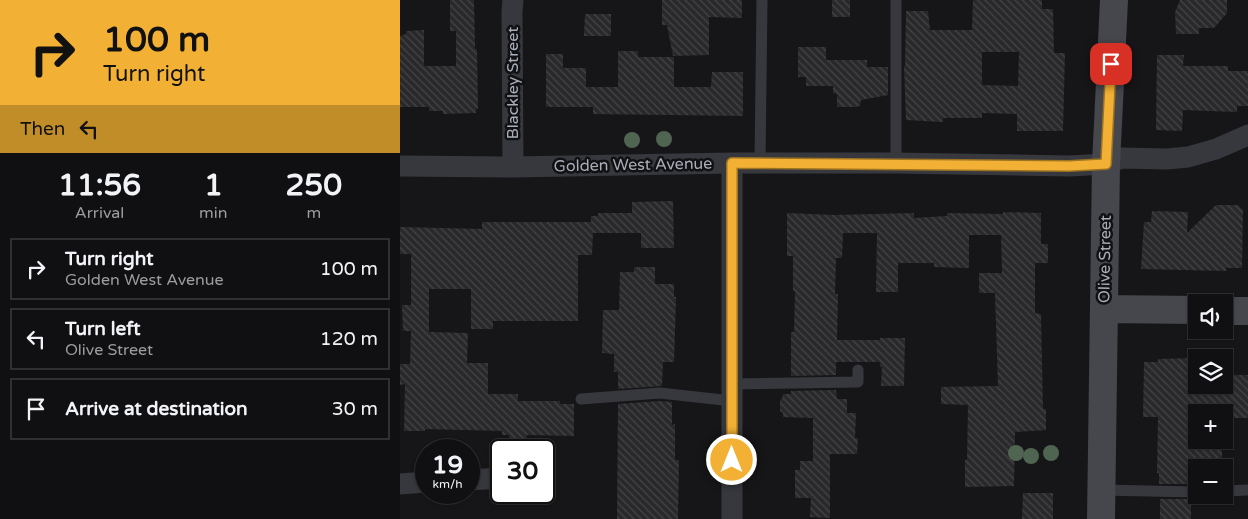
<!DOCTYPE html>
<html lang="en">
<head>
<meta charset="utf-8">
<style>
  :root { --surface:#101012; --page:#19191b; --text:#f1f3f6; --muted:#9c9d9f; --line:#303032 }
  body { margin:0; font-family:"Varela Round",sans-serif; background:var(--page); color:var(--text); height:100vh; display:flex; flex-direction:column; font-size:19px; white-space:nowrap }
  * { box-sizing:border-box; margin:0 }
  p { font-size:16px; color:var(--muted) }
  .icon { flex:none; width:28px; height:28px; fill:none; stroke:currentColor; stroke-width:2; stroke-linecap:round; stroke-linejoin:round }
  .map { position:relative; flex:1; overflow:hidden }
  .side { display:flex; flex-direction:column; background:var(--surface); width:400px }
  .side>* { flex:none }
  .guide { background:#f2b134; color:#111; overflow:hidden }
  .tools { position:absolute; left:788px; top:294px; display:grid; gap:10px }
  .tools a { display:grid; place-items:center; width:45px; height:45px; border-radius:0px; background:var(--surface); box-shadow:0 1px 4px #0004,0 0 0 1px var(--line); font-size:25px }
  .speed { position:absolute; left:15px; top:439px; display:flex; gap:10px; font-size:25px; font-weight:700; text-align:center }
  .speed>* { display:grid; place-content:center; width:65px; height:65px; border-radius:50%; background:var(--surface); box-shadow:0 1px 4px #0004,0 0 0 1px var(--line); line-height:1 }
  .speed small { font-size:12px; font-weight:400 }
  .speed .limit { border:2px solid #111; border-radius:8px; background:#fff; color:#111 }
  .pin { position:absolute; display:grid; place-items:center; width:42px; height:42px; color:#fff; margin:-21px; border-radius:10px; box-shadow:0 2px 8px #0006 }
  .me { position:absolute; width:55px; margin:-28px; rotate:0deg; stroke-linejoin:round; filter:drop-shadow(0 0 4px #0008) }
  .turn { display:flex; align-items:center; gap:18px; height:105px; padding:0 20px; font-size:22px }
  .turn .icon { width:65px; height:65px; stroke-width:2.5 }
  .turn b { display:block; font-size:35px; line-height:42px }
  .then { display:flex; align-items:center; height:48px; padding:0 20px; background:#0003; gap:10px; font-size:19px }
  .eta { display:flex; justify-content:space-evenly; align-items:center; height:85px; text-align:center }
  .eta b { font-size:30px; font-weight:700; line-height:35px }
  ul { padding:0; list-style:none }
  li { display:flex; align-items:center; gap:15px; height:62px; margin:0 10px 8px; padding:0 10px; border:2px solid var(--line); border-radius:0px }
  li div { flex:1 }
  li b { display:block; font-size:19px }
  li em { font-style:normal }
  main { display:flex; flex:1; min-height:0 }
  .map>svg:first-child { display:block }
  .building { fill:url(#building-back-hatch); fill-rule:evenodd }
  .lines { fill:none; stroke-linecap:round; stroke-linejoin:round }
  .lane { stroke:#37383d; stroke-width:11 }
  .street { stroke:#37383d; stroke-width:21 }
  .secondary { stroke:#45474d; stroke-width:28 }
  .tree { fill:#506452 }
  .route-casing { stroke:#9d7322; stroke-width:12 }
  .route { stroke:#f2b134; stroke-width:9 }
  .labels { text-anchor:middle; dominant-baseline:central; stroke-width:5; stroke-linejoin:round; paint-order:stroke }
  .street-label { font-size:16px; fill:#a8adb8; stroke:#111113 }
</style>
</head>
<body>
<main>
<section class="side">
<div class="guide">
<div class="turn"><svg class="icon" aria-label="right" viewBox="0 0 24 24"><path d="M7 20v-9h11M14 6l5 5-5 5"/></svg><div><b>100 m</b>Turn right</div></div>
<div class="then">Then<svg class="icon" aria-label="left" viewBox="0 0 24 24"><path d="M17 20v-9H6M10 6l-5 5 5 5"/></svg></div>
</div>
<div class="eta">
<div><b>11:56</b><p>Arrival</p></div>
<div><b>1</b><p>min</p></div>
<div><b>250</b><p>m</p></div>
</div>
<ul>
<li><svg class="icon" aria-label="right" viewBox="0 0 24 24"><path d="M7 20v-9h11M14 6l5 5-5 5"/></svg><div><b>Turn right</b><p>Golden West Avenue</p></div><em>100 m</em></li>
<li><svg class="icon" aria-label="left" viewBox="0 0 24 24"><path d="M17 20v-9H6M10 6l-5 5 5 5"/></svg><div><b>Turn left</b><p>Olive Street</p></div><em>120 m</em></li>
<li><svg class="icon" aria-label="arrive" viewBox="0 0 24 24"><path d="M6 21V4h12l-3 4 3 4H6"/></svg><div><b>Arrive at destination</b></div><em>30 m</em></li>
</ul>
</section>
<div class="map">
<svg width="848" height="519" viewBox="0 0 848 519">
  <defs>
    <pattern id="building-back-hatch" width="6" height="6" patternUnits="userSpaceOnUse" patternTransform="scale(1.25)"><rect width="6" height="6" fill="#29292c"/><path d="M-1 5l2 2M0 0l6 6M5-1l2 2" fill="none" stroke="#454548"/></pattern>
  </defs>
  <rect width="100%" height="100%" fill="#161618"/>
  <path class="building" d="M50,0H74L75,49H77L78,109H76V113L43,114V111H29V107H0V36L6,34V31L24,30V66H56V31H50Z
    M262,0H342V18L309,17V55L273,56L267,25H262Z
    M432,0H450V17H432Z
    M573,0H642V9H653L654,53H665L663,131H617V114L582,113V118H543V122L506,120L504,66H505L506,11H528L530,30H572ZM582,52H619L618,86L582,85Z
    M780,0H827V13L814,28H799V34H776L775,12Z
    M185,14H211V36H184Z
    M398,47H426V60H467V67H488V95L461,100L460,106H458V107H437V94L433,93V86H406V77H398Z
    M218,51H238V57H274V87H311L312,72H343V116L193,114V107H146V54H163V68H186V87H218Z
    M757,55H784L783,66H828V71H848V106H837V112L783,110L782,131L756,130Z
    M273,201L274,248H241V233H193L192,255H178V321H93V329H71V289H29V332L68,333L67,363H88V394H118V401H160V404H174V436L127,435V442H109V435H102V431L25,429V431H4L5,384L0,385V364H10L11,331H3L2,305H11V254H0V227L82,229V222H191V216H198V213H232V202Z
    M816,205H838L843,210L842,268H826V271L741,269L744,222H751L752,211L788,212L787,233Z
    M603,212L641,213V244H648V263H635V313L641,314L643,409H646V430L615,432L614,486L565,487V460H567L568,405L541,404V387L598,386L595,293H579V273H602L601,235H569V268L534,267V263H498V292H476L477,233H443L442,258H436L435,294H438L437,340H480V338H505L504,386H481L482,367H480V362H436V375L391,376V332H394L395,291H393V256H387V213L434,215L514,213V218L547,216V213L603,214Z
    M234,267H255V284H274V297H276L274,362H263L262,386L218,389V372H214V354L202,353L203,310H219L220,272H234Z
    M796,358V385H824V375H848V418H824V412H790V446H822V468H791V484H759V473H757L758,417H743L744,362H758V359Z
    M436,390L437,399H447V413H456L455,438H458L457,454H430V518L410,517L411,498H395V470H400V461H413V418L383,417V413L380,411V400L382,399L383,394H391V391Z
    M260,401L272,402V425L275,424V460H279L278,519H217L218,404Z
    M623,493H653V519H622Z
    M760,499H791V519H760Z"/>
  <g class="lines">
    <path class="lane" d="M496,0V163
      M360,163L362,0
      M332,384L458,382V370
      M181,399L260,393L332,401
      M701,490L796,492
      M824,491L848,490"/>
    <path class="street" d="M0,166L113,167L332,163H496L669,166L706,164L722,158L767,159L788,157L816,149L848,135
      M113,167L112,12L113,0
      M69,480L101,478
      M0,484L26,482
      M332,519V163"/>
    <path class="secondary" d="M704,309L796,310
      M824,311H848
      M701,519L706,164L714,0"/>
  </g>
  <g class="tree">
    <circle cx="264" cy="139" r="8"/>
    <circle cx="232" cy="140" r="8"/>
    <circle cx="616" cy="453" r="8"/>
    <circle cx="651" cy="453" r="8"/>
    <circle cx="631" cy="456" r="8"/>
  </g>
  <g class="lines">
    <g class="route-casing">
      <path id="route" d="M332,460V163L669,166L706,164L711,64"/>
    </g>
    <use href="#route" class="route"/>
  </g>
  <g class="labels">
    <g class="street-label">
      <text transform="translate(113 83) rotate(-90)">Blackley Street</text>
      <text transform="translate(233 165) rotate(-1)">Golden West Avenue</text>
      <text transform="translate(705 259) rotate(-89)">Olive Street</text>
    </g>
  </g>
</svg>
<div class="tools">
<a><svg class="icon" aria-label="sound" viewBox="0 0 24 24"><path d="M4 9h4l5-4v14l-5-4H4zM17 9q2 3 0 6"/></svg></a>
<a><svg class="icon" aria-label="layers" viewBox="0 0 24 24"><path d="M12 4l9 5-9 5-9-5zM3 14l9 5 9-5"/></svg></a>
<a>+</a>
<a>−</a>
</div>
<div class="speed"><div>19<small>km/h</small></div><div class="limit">30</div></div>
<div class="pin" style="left:711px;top:64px;background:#d93025"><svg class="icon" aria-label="arrive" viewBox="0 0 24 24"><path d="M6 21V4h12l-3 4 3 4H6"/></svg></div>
<svg class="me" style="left:332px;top:460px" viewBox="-20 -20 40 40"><circle r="17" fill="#f2b134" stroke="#fff" stroke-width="3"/><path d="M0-11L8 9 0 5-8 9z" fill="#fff"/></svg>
</div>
</main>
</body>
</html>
